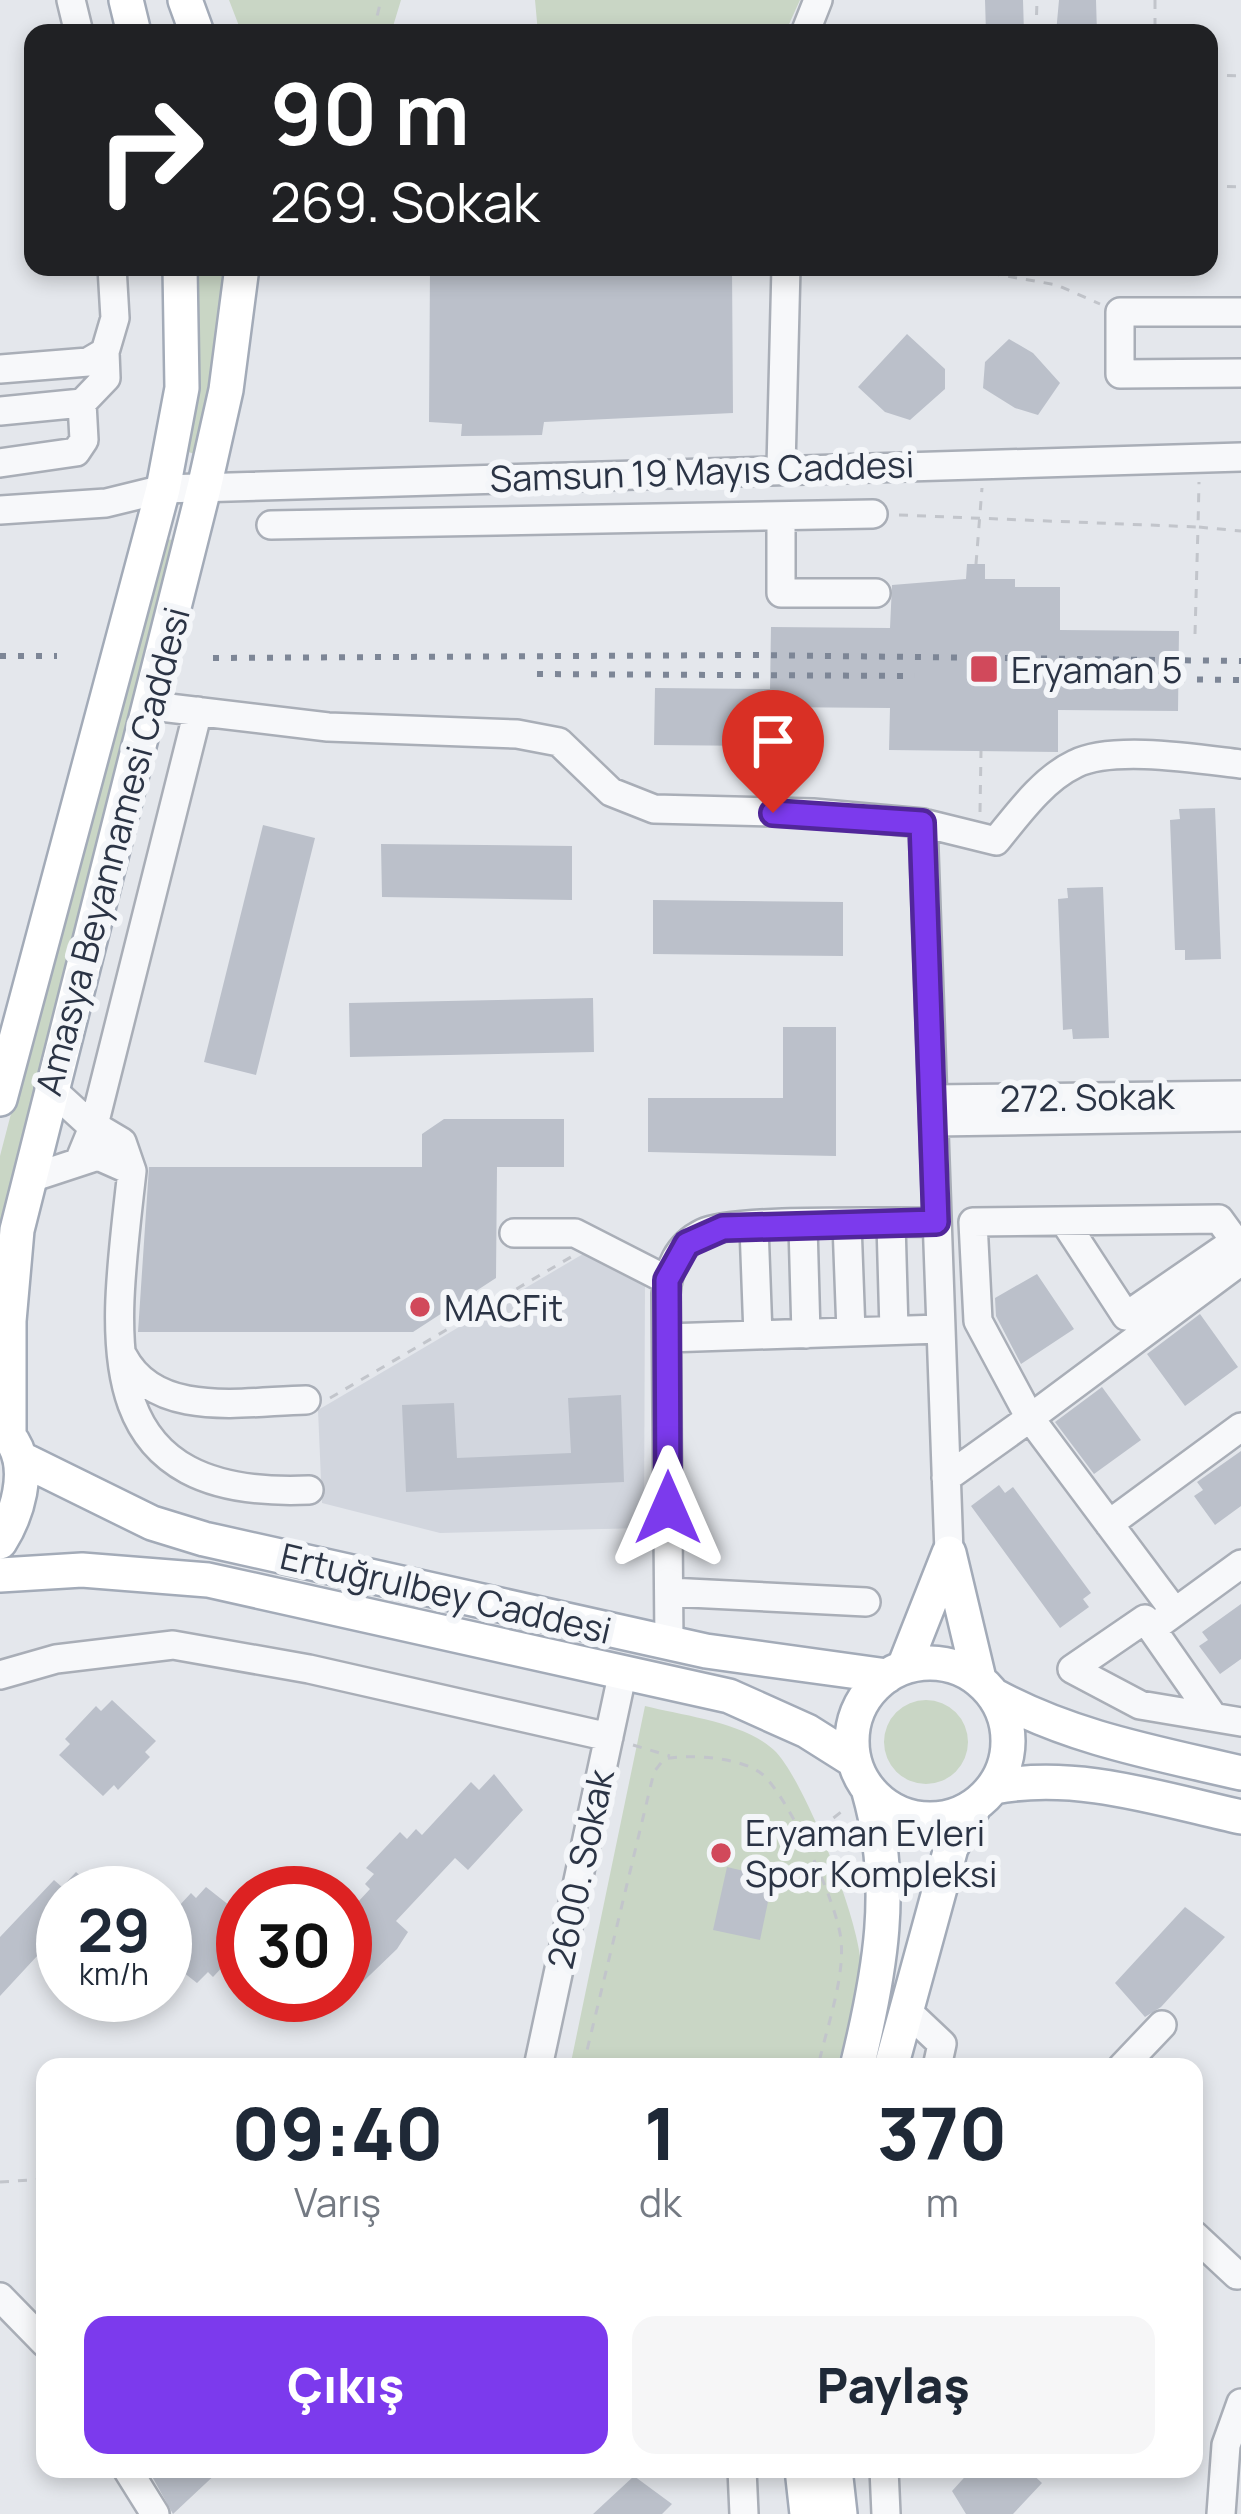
<!DOCTYPE html>
<html lang="tr">
<head>
<meta charset="utf-8">
<style>
  :root { --surface:#fff; --page:#f6f6f7; --text:#1f2937; --muted:#747a83; --accent:#7c3aed }
  body { margin:0; font-family:Manrope,sans-serif; background:var(--page); color:var(--text); height:100vh; display:flex; flex-direction:column; font-size:45px; white-space:nowrap }
  * { box-sizing:border-box; margin:0 }
  p { font-size:39px; color:var(--muted) }
  .icon { flex:none; width:66px; height:66px; fill:none; stroke:currentColor; stroke-width:2; stroke-linecap:round; stroke-linejoin:round }
  .map { position:relative; flex:1; overflow:hidden }
  .side { position:absolute; left:36px; top:2058px; width:1167px; height:420px; display:flex; flex-direction:column; background:var(--surface); border-radius:24px; box-shadow:0 6px 18px #0003 }
  .side>* { flex:none }
  .banner { position:absolute; left:24px; top:24px; width:1194px; height:252px; border-radius:24px; box-shadow:0 6px 18px #0003; background:#202124; color:#fff; overflow:hidden }
  .speed { position:absolute; left:36px; top:1866px; display:flex; gap:24px; font-size:60px; font-weight:700; text-align:center }
  .speed>* { display:grid; place-content:center; width:156px; height:156px; border-radius:50%; background:var(--surface); box-shadow:0 6px 18px #0003; line-height:1 }
  .speed small { font-size:30px; font-weight:400 }
  .speed .limit { border:18px solid #d22; background:#fff; color:#111 }
  .pin { position:absolute; display:grid; place-items:center; width:102px; height:102px; color:#fff; margin:-123px -51px; border-radius:50% 50% 50% 0; rotate:-45deg; box-shadow:0 0 12px #0007 }
  .pin .icon { rotate:45deg }
  .me { position:absolute; width:132px; margin:-66px; rotate:0deg; stroke-linejoin:round; filter:drop-shadow(0 0 9px #0008) }
  .turn { display:flex; align-items:center; gap:42px; height:252px; padding:0 48px; font-size:54px }
  .turn .icon { width:156px; height:156px; stroke-width:2.5 }
  .turn b { display:block; font-size:84px; line-height:102px }
  .eta { display:flex; justify-content:space-evenly; align-items:center; height:204px; text-align:center }
  .eta b { font-size:72px; font-weight:800; line-height:84px }
  .primary-button { display:flex; gap:24px; margin-top:auto; padding:24px 48px }
  .primary-button a { flex:1; height:138px; border-radius:24px; background:var(--accent); color:#fff; font-size:48px; font-weight:800; line-height:138px; text-align:center }
  .primary-button a+a { background:var(--page); color:var(--text) }
  .map>svg:first-child { display:block }
  .built { fill:#d2d6de }
  .green { fill:#c9d6c5 }
  .building { fill:#bbc0ca }
  .lines { fill:none; stroke-linecap:round; stroke-linejoin:round }
  .minor-casing { stroke:#a9aeb7; stroke-width:32 }
  .major-casing { stroke:#a3abb8; stroke-width:38 }
  .path { stroke:#c2c5cb; stroke-width:3; stroke-dasharray:9 9; stroke-linecap:butt }
  .minor { stroke:#f7f8fa; stroke-width:27 }
  .major { stroke:#fff; stroke-width:33 }
  .rail { stroke:#7d8696; stroke-width:6; stroke-dasharray:6 12; stroke-linecap:butt }
  .route-casing { stroke:#51269a; stroke-width:30 }
  .route { stroke:#7c3aed; stroke-width:21 }
  .poi-dot { fill:#d1495b; stroke:#f4f6f9; stroke-width:4.5 }
  .labels { text-anchor:middle; dominant-baseline:central; stroke-width:12; stroke-linejoin:round; paint-order:stroke }
  .street-label { font-size:36px; fill:#2b3445; stroke:#f4f6f9 }
  .poi-label { font-size:36px; fill:#2b3445; stroke:#f4f6f9; text-anchor:start }
</style>
</head>
<body>
<div class="map">
<svg width="1241" height="2514" viewBox="0 0 1241 2514">
  <rect width="100%" height="100%" fill="#e4e7ec"/>
  <path class="built" d="M583,1254L645,1282L644,1528L440,1533L322,1503L318,1410Z"/>
  <path class="green" d="M229,0H401L391,33H250L239,26Z
    M535,0H800L785,33H538Z
    M192,267H231L197,455L186,451Z
    M161,537L175,541L0,1240V1156Z
    M884 1742a42 42 0 1 1 84 0a42 42 0 1 1-84 0Z
    M645,1706C684,1716 746,1722 776,1752C806,1784 861,1924 861,1967C861,2000 845,2036 837,2067H570Z"/>
  <path class="building" d="M985,0H1023L1024,33H986Z
    M1059,0H1096L1097,33H1056Z
    M430,267H732L733,413L544,422L542,435L461,436L462,424L429,422Z
    M907,334L945,369V389L910,420L885,412L858,387Z
    M1009,339L1033,353L1060,383L1038,415L1015,408L983,388L985,362Z
    M967,564H985V579H1015V587H1060V630L1179,631L1178,711L1058,710V752L889,750L890,708L770,707L769,746L654,745L655,688L770,689L771,627L890,628L892,585L966,579Z
    M1215,808L1221,959L1185,960V950H1175L1170,820L1180,819L1179,809Z
    M263,825L315,838L256,1075L204,1062Z
    M381,844L572,846V900L382,897Z
    M1103,887L1109,1038L1073,1039L1072,1029L1063,1030L1058,899L1068,898L1067,888Z
    M653,900L843,902V956L653,954Z
    M593,998L594,1052L350,1057L349,1003Z
    M783,1027H836V1156L648,1152V1098H783Z
    M444,1119H564V1167H497L496,1278L413,1332H138L149,1167H422V1134Z
    M1037,1274L1074,1329L1021,1364L996,1316L995,1298Z
    M1200,1314L1238,1367L1185,1406L1147,1354Z
    M1102,1387L1141,1440L1094,1474L1055,1422Z
    M621,1395L624,1482L406,1492L402,1405L454,1403L457,1458L571,1453L568,1398Z
    M1241,1451V1506L1215,1525L1194,1496L1203,1490L1197,1482Z
    M999,1485L1005,1493L1013,1487L1091,1593L1083,1599L1089,1607L1060,1628L971,1506Z
    M1241,1604V1659L1220,1674L1199,1646L1208,1640L1202,1632Z
    M112,1700L156,1741L145,1752L150,1757L118,1790L114,1785L103,1796L59,1755L70,1744L65,1739L96,1706L101,1711Z
    M494,1774L523,1810L468,1870L455,1858L396,1921L408,1932L397,1949L345,1999V1916L370,1889L365,1884L374,1874L366,1868L400,1832L407,1839L416,1829L422,1835L471,1782L479,1790Z
    M727,1867L773,1878L760,1940L713,1930Z
    M76,1872L100,1893H63V1954L51,1967L38,1955L0,1996V1937L54,1880L62,1887Z
    M206,1887L239,1913L243,1945L213,1977L208,1972L197,1983L165,1958V1921L191,1893L196,1898Z
    M1185,1907L1225,1937L1161,2007L1145,2017L1115,1983Z
    M221,2469L173,2514L149,2471L152,2469Z
    M972,2469H1027L1042,2483L1013,2514H966L952,2491Z
    M634,2476L672,2504L662,2514H593Z"/>
  <g class="lines">
    <g class="minor-casing">
      <path id="minor" d="M71,0L79,33
        M805,33L818,0
        M1241,312H1120V374L1241,373
        M0,369L88,362L105,352L115,318L112,267
        M0,411L82,403L106,378L105,352
        M0,463L76,452L84,440L82,403
        M781,467L786,267
        M0,510L106,503L163,489L1241,457
        M781,516V593H876
        M271,525L873,514
        M152,706L328,727L517,734L559,742L611,792L654,809L813,813L923,823L996,841C1018,814 1043,779 1075,764C1113,745 1198,759 1241,764
        M923,823L949,1553
        M49,1087L85,1120L122,1142L132,1171C114,1334 83,1500 309,1490
        M933,1099L1241,1095
        M934,1122L1241,1117
        M80,1159L94,1125L198,711
        M28,1179L98,1156L132,1171
        M891,1223L894,1330
        M847,1224L851,1332
        M803,1226L806,1334
        M754,1227L758,1335
        M514,1233H575L667,1280
        M667,1338L940,1329
        M123,1356C156,1420 246,1401 306,1400
        M946,1478L1030,1418L978,1321L973,1222L1219,1219L1235,1241L1126,1316L1064,1221
        M1109,1524L1241,1427
        M669,1592L866,1602
        M1175,1612L1030,1418L1241,1261
        M1160,1623L1241,1564
        M669,1643L666,1294C668,1269 678,1245 703,1233C734,1218 891,1223 936,1222
        M0,1675L56,1659L173,1645L309,1669L609,1737
        M1212,1715L1145,1619L1072,1669L1140,1705L1241,1722
        M906,2010L942,2044L937,2067
        M538,2067L623,1671
        M1122,2067L1162,2025
        M1194,2235L1237,2275
        M0,2297L45,2343
        M127,2469L155,2514
        M742,2469L744,2514
        M884,2469L886,2514
        M1221,2514L1226,2445L1241,2403"/>
    </g>
    <g class="major-casing">
      <path id="major" d="M126,0L134,33
        M185,0L197,33
        M0,1099L163,489L182,388L180,267
        M9,1437V1321L17,1230L204,488L226,390L242,267
        M22,1459L152,1523L204,1539L706,1651L887,1676
        M0,1542C17,1515 31,1471 13,1442
        M0,1575L82,1570L208,1580L729,1696L807,1731L853,1760
        M852 1741a78 78 0 1 1 156 0a78 78 0 1 1-156 0Z
        M904,1667L949,1553L979,1679
        M995,1696C1072,1738 1156,1753 1241,1773
        M994,1787C1077,1771 1160,1799 1241,1817
        M857,2067C880,1973 896,1886 869,1792
        M891,2067L951,1848L974,1807
        M802,2469L807,2514
        M835,2469L840,2514"/>
    </g>
    <path class="path" d="M1155,0V33
      M373,33L381,0
      M1036,33L1037,0
      M1209,75L1241,76
      M1209,186L1241,187
      M955,267L1057,285L1100,304
      M807,270H953
      M899,515L1198,527L1199,482
      M976,564L982,488
      M1195,634L1198,527L1241,531
      M980,812L981,751
      M330,1398L571,1257
      M633,1745L670,1756
      M805,1840L845,1809
      M583,2067L654,1772L664,1759C689,1754 741,1757 762,1774C789,1797 838,1905 841,1940C845,1979 826,2029 818,2067
      M0,2182L45,2179"/>
    <use href="#minor" class="minor"/>
    <use href="#major" class="major"/>
    <path class="rail" d="M0,656H57
      M213,658L751,655L1241,661
      M537,674L915,676
      M1161,679L1241,680"/>
  </g>
  <g class="lines">
    <g class="route-casing">
      <path id="route" d="M668,1508L667,1280L687,1244L723,1228L936,1222L922,823L773,813"/>
    </g>
    <use href="#route" class="route"/>
  </g>
  <g class="poi-dot">
    <rect x="969" y="654" width="30" height="30" rx="6"/>
    <circle cx="420" cy="1307" r="12"/>
    <circle cx="721" cy="1853" r="12"/>
  </g>
  <g class="labels">
    <g class="street-label">
      <text transform="translate(702 471) rotate(-2)">Samsun 19 Mayıs Caddesi</text>
      <text transform="translate(112 851) rotate(-75)">Amasya Beyannamesi Caddesi</text>
      <text transform="translate(1087 1097) rotate(-1)">272. Sokak</text>
      <text transform="translate(446 1593) rotate(13)">Ertuğrulbey Caddesi</text>
      <text transform="translate(580 1869) rotate(-78)">2600. Sokak</text>
    </g>
    <g class="poi-label">
      <text x="1011" y="669">Eryaman 5</text>
      <text x="444" y="1307">MACFit</text>
      <text x="745" y="1832">Eryaman Evleri<tspan x="745" dy="41">Spor Kompleksi</tspan></text>
    </g>
  </g>
</svg>
<div class="speed"><div>29<small>km/h</small></div><div class="limit">30</div></div>
<div class="pin" style="left:773px;top:813px;background:#d93025"><svg class="icon" aria-label="arrive" viewBox="0 0 24 24"><path d="M6 21V4h12l-3 4 3 4H6"/></svg></div>
<svg class="me" style="left:668px;top:1508px" viewBox="-20 -20 40 40"><path d="M0-17L14 15 0 8-14 15z" fill="#7c3aed" stroke="#fff" stroke-width="4"/></svg>
<div class="banner">
<div class="turn"><svg class="icon" aria-label="right" viewBox="0 0 24 24"><path d="M7 20v-9h11M14 6l5 5-5 5"/></svg><div><b>90 m</b>269. Sokak</div></div>
</div>
<section class="side">
<div class="eta">
<div><b>09:40</b><p>Varış</p></div>
<div><b>1</b><p>dk</p></div>
<div><b>370</b><p>m</p></div>
</div>
<div class="primary-button"><a>Çıkış</a><a>Paylaş</a></div>
</section>
</div>
</body>
</html>
